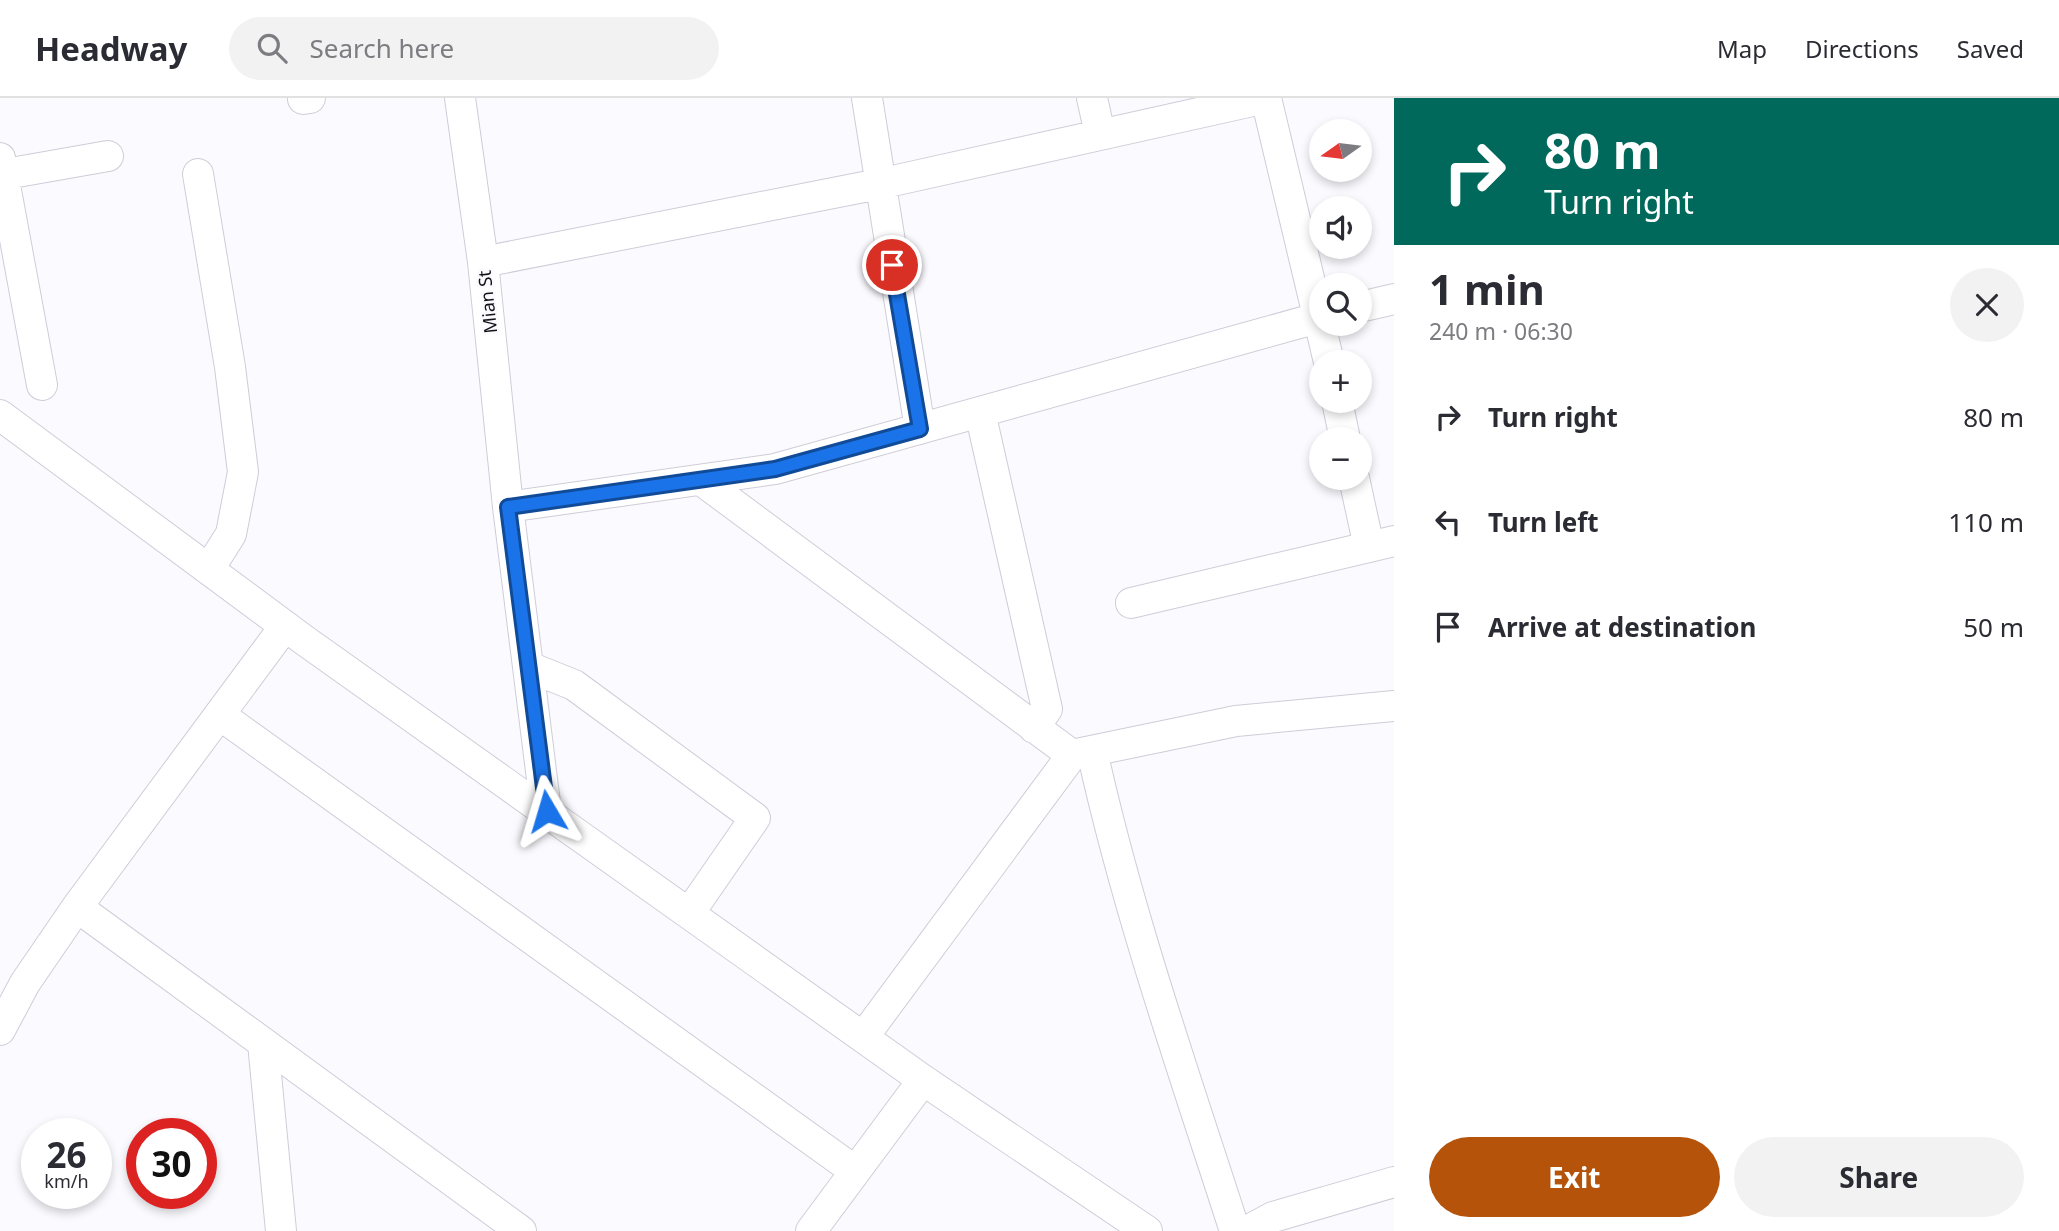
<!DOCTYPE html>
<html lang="en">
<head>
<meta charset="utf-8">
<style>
  :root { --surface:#fff; --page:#f2f2f3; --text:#2b2b33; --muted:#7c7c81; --line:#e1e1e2; --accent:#b45309 }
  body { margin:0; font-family:"Noto Sans",sans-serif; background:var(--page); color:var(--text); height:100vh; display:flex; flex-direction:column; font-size:26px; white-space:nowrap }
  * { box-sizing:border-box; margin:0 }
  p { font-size:23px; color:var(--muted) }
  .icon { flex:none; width:38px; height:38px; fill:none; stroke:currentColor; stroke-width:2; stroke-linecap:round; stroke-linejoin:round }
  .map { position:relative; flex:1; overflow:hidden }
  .details { display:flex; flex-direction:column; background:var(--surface); width:665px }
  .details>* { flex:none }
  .guide { background:#00695c; color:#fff; overflow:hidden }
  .needle { width:46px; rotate:256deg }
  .fabs { position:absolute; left:1309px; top:21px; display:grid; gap:14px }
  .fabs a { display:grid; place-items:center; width:63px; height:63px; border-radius:50%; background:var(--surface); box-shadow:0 4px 10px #0003; font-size:35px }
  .speed { position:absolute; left:21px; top:1020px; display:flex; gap:14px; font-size:35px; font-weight:700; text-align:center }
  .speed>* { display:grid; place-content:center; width:91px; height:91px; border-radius:50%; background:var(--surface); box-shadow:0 4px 10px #0003; line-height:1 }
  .speed small { font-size:18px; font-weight:400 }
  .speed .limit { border:10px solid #d22; background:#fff; color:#111 }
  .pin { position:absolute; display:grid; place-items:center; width:60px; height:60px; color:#fff; margin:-30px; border:4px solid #fff; border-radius:50%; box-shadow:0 2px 7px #0007 }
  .me { position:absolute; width:77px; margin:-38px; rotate:353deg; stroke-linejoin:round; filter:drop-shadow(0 0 5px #0008) }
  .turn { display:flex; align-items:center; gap:24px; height:147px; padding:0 35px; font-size:32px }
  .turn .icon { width:91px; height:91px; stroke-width:2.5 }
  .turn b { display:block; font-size:49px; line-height:60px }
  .round { display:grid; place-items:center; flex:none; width:74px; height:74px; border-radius:37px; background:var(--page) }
  .headline { display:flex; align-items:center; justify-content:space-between; height:119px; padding:0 35px }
  h1 { font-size:42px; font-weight:700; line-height:52px }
  .button { display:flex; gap:14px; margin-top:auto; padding:14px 35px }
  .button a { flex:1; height:80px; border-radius:42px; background:var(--accent); color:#fff; font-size:28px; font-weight:700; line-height:80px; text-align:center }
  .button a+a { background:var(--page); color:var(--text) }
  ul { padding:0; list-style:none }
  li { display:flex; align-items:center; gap:21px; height:105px; padding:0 35px }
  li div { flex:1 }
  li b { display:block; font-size:26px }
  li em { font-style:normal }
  header { display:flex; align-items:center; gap:42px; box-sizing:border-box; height:98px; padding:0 35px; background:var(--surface); border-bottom:2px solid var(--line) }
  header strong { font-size:33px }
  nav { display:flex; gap:38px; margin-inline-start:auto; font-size:24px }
  .search { width:490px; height:63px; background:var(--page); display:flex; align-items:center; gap:18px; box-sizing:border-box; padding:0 24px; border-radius:38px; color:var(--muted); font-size:26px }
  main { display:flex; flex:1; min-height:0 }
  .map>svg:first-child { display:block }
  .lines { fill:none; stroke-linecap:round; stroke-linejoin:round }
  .street-casing { stroke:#cfccd8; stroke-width:32 }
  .street { stroke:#fff; stroke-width:30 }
  .route-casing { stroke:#114b97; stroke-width:18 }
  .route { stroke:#1a73e8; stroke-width:12 }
  .labels { text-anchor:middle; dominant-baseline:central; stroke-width:5; stroke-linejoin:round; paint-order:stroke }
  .street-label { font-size:18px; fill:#121115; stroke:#fbfaff }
</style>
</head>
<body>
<header>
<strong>Headway</strong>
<div class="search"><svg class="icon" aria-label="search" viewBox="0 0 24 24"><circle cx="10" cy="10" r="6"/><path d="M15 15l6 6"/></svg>Search here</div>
<nav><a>Map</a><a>Directions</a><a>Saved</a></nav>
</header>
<main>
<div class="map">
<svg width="1394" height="1133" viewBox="0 0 1394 1133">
  <rect width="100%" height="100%" fill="#fbfaff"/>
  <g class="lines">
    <g class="street-casing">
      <path id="street" d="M460,0L483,164L508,409
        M867,0L920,331
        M1092,0L1100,36
        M1266,0L1329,264
        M303,1L310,0
        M0,60L42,287
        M198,76L230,269L243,374L231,436L209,471
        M0,77L108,58
        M483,164L879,86L1266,0
        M1360,209L1394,201
        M1337,303L1345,341
        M980,314L1047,611L1034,630
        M0,317L304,542L923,982L1147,1133
        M1354,380L1369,449
        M701,382L1072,657
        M1131,505L1394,443
        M529,569L574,587L755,720L690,814
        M220,617L855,1073
        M1092,653C1128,816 1184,975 1235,1133
        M546,713L508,409L775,371L1321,219
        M77,809L521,1133
        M0,932L25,885L77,809L285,528
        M864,938L1072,657L1236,623L1394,608
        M263,945L281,1133
        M811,1133L923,982
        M1247,1133L1273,1119L1394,1084"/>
    </g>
    <use href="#street" class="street"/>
  </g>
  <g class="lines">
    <g class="route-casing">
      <path id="route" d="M547,713L508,409L775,371L920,331L892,167"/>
    </g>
    <use href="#route" class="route"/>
  </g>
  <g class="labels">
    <g class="street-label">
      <text transform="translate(487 204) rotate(-96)">Mian St</text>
    </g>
  </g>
</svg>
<div class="fabs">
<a><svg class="needle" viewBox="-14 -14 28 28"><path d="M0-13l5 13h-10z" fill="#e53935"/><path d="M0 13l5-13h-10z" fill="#7c7c81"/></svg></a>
<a><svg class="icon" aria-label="sound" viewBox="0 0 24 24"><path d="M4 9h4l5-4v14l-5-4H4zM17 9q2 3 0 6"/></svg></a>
<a><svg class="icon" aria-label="search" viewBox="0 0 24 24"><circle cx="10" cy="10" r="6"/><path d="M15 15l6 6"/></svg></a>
<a>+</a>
<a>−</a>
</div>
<div class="speed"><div>26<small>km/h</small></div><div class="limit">30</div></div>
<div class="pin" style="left:892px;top:167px;background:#d93025"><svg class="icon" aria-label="arrive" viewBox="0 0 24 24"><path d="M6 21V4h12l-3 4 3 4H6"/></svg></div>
<svg class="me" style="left:547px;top:713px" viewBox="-20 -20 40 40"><path d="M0-17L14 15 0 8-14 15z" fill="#1a73e8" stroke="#fff" stroke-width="4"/></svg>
</div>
<section class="details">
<div class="guide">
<div class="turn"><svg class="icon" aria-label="right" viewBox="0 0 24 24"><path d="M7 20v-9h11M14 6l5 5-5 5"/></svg><div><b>80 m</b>Turn right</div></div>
</div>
<div class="headline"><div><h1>1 min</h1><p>240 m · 06:30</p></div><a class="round"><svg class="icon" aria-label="close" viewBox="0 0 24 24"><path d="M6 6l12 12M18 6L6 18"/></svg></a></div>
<ul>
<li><svg class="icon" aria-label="right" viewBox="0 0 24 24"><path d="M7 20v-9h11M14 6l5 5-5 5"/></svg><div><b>Turn right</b></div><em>80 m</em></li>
<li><svg class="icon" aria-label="left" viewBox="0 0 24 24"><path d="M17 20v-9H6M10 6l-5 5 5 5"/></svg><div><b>Turn left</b></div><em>110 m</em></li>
<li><svg class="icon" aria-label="arrive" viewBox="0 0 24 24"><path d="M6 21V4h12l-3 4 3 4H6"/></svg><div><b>Arrive at destination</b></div><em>50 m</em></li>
</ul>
<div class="button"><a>Exit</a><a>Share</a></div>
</section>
</main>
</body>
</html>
